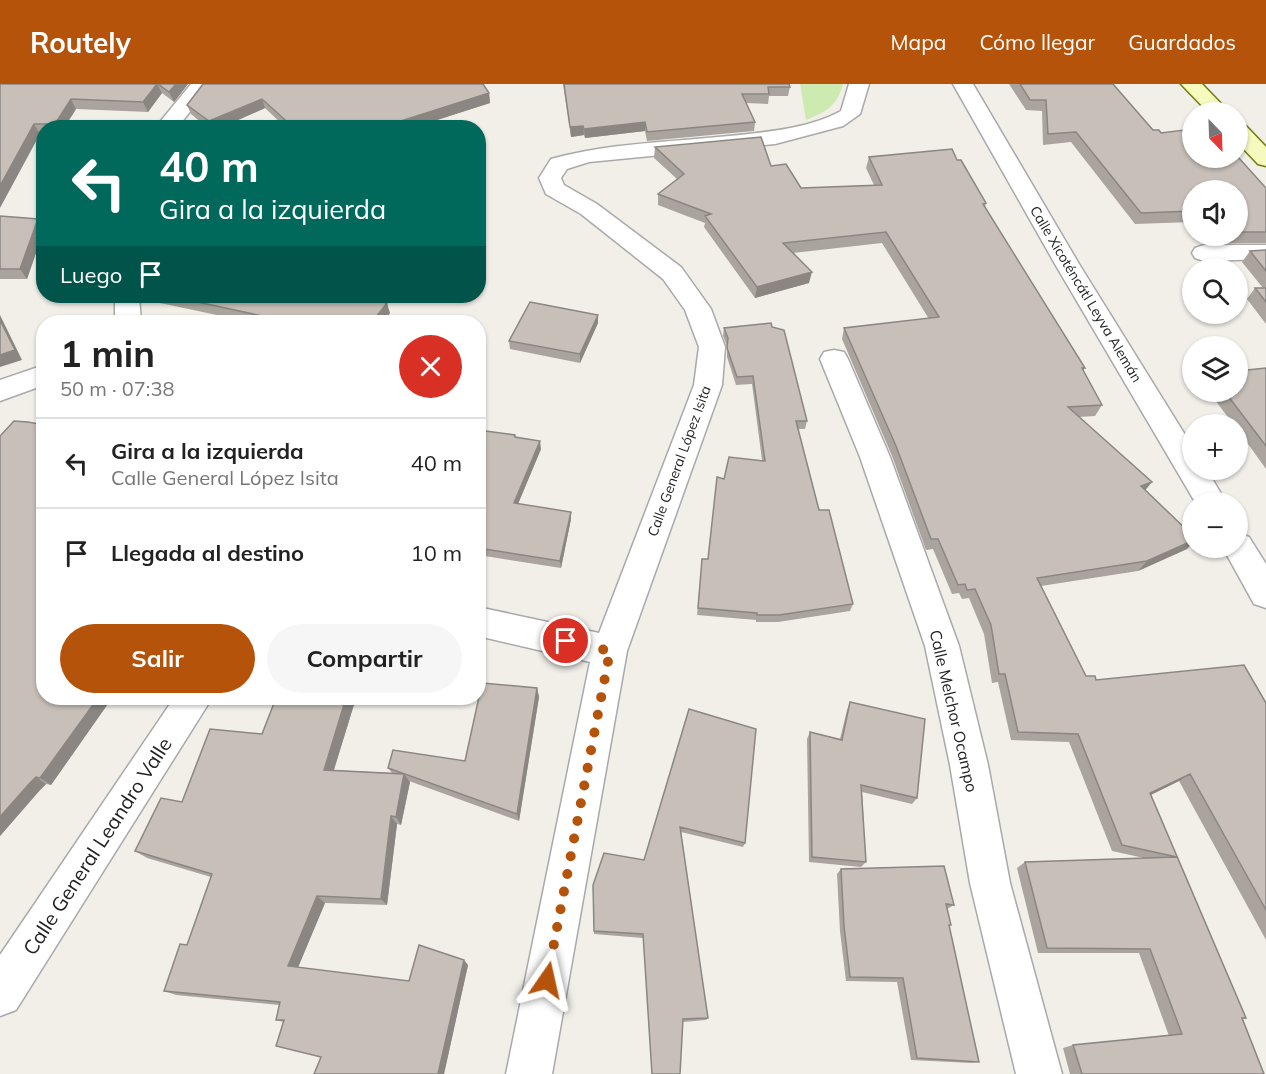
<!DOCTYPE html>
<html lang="es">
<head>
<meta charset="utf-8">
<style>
  :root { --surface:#fff; --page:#f6f6f6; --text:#222; --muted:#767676; --line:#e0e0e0; --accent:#b45309 }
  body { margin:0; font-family:Mulish,sans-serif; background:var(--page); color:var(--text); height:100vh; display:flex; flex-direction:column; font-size:22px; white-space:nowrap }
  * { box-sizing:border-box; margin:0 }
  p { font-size:20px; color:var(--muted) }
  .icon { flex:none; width:33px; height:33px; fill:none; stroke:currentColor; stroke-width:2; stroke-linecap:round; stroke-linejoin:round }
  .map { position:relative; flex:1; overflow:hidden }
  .drawer { position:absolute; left:36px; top:231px; width:450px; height:390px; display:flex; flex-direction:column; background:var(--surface); border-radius:24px; box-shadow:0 2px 4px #0004 }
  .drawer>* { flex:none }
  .hud { position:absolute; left:36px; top:36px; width:450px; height:183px; border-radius:24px; box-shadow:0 2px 4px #0004; background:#00695c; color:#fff; overflow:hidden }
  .needle { width:39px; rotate:157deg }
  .tools { position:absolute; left:1182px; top:18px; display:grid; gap:12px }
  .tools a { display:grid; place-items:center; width:66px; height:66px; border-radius:50%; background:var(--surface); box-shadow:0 2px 4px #0004; font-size:30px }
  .pin { position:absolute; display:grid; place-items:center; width:51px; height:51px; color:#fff; margin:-26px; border:3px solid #fff; border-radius:50%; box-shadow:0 2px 6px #0007 }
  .me { position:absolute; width:66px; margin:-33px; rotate:11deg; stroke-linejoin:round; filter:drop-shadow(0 0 4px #0008) }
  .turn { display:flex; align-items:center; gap:21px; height:126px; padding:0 24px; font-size:27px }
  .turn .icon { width:78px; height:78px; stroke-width:2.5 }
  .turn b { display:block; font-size:42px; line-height:51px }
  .then { display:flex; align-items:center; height:57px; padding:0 24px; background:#0003; gap:12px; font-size:22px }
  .round { display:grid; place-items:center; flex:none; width:63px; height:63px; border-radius:32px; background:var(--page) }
  .headline { display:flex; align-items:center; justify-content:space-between; height:102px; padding:0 24px }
  h1 { font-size:36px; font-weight:700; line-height:45px }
  .button { display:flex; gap:12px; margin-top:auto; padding:12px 24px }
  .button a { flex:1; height:69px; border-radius:36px; background:var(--accent); color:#fff; font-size:24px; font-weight:700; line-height:69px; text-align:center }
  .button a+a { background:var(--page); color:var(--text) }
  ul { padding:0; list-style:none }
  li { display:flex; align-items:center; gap:18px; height:90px; padding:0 24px; border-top:2px solid var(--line) }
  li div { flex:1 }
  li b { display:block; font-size:22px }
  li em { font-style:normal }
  header { display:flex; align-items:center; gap:36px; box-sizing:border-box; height:84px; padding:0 30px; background:var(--accent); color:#fff }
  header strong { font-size:28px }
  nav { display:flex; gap:33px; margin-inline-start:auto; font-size:21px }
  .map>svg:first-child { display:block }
  .grass { fill:#cdebb0 }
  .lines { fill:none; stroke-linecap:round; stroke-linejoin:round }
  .street-casing { stroke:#a9a9a9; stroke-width:3 }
  .secondary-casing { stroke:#707d05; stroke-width:3 }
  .street { fill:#fff; fill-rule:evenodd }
  .secondary { fill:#f7fabf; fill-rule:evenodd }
  .wall { fill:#aba49e }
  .shaded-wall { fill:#8b8681 }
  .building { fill:#c7bfb8; stroke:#8b8681; stroke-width:1.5 }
  .route { stroke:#b45309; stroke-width:10; stroke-dasharray:0 18 }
  .labels { text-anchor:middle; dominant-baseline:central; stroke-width:5; stroke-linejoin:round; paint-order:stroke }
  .far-street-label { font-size:14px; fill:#222; stroke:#fff }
  .street-label { font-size:16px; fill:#222; stroke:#fff }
  .near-street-label { font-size:20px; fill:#222; stroke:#fff }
</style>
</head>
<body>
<header>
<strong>Routely</strong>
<nav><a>Mapa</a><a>Cómo llegar</a><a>Guardados</a></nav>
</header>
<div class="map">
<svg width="1266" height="990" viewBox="0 0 1266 990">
  <rect width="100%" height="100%" fill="#f2efe9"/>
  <path class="grass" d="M800,0H843C837,22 826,28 806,36Z"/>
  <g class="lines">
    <g class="street-casing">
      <path id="street" d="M191,0H212L177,44H155Z
        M849,0H869L860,30L843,42L775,60L589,78L567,85L561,94L564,101L597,120L681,183L711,225L725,263L722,301L627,567L552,990H506L590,578L478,552V523L599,549L694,301L699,263L685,226L663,195L581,130L546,110L539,94L551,75C609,59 670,58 729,52C766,48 808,45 841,27Z
        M953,0H973L1079,180L1192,362V386H1207L1226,418H1195L1055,180Z
        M1204,161H1266V175L1204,177L1195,174L1192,169L1195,164Z
        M115,212H139L141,238H115Z
        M834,266L844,268L848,275L890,373L959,562L988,681L1010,799L1062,990H1016L970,799L950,681L925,562L860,373L820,275L824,268Z
        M44,281V301L0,317V296Z
        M1238,449L1249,453L1266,480V524L1254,520L1223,464H1238Z
        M174,614H212L16,926L0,932V871Z"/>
    </g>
    <g class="secondary-casing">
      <path id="secondary" d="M1181,0H1202L1229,28H1208Z
        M1238,41L1246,42L1266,63V82L1258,80L1238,59Z"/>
    </g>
    <use href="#street" class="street"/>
    <use href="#secondary" class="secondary"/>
  </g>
  <path class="wall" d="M0,0H188L174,18L162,9L148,28L76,25L64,44H44V50H40Z
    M203,0L489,9L490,19L412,44H286L265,24L220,44H208L191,30L187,21Z
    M563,0H789L790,3L788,12H769L768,20L746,19L755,38L754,47L647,57L645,47L585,54L584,51L571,53Z
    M1009,0H1113L1153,46L1161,49L1266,104V159H1227L1222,152H1238V106H1192V138L1135,140L1071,58L1043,61L1042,27L1026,26Z
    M655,63L771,82L801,104L874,101L866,84L869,73L957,76L986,119L985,123L1085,284L1083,287L1102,321L1095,332L1079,333L1145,406L1192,451V459L1187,465L1138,487L1041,502L1086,592L1096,596L1266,619V856L1179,697L1151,711L1246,934L1243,935L1264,990H1070L1063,964L1073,961L1169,952L1139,869H1038L1017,784L1025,778L1144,774L1112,767L1069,658L1011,656L998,598L992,599L984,550L969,514L962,515L959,509L952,510L933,465L926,466L892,372L842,255L844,244L929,235L882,159L793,169L809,199L755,214L704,143L705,139L658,121V110L677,95L654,74Z
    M0,132L44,143V146L27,195H0Z
    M1266,166V240L1247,215L1255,204H1263L1242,178L1250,167Z
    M156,212H348L390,229L383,238H250L160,219Z
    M598,231V239L580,279L510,265L509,257Z
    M724,244L807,337L805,345H798L819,426L853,520L850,527L778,538H756V536L697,531L702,475H708L724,395L762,376L752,300L736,301L727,273V262L723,252Z
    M1266,284V385L1238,346V340H1233L1209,308H1238Z
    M478,346L516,353L541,365L518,420L571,435L561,484L478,471Z
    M0,352L44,614H112L51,701L46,700L40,706L0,752Z
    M537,604L539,613L519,737L409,697L410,698L401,741L397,740L387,821L325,819L298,883L409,897L468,881L444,990H314L321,974L283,938L276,936L279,921L176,911L164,907L187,861L211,793L147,774L135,767L182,718L262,650L356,614L334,686L392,689L388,684L465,677Z
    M116,614H136L132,619Z
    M850,618L917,714L912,720L862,708L866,778L861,783L809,778L807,655L810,648L840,655L847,626Z
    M689,625L745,759L743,763L681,748L708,934L706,936L683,938L643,854L594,850V847L644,776Z
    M841,785L954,821L947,825L951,841L949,842L979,978L971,979L911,976L897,898L846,897L840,847L837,790Z"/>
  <path class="shaded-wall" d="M157,0L162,9L148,28L143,18Z
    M176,0H188L174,18L169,8Z
    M489,9L490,19L412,44H379Z
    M71,15L76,25L64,44H57L55,40Z
    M262,15L265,24L220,44H211L209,37Z
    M645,38V47L585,54L584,45Z
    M34,40L40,50L0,124V102Z
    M583,42L584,51L571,53L570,43Z
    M38,135L44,143V146L27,195L20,185Z
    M812,188L809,199L755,214L757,203Z
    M387,219L390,229L383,238H372Z
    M0,231L22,276L0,283Z
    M598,231V239L580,279V270Z
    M540,357L541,365L515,427L514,419Z
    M1152,398L1143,409L1141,402Z
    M571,428V435L561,484L560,477Z
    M1192,457V459L1187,465L1138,487L1147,477Z
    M537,604L539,613L519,737L517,730Z
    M98,614H112L51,701L40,694Z
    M126,614H136L132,619Z
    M346,614H356L331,695L324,686Z
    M404,690L410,698L401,741L396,733Z
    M1190,690L1179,697L1140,716L1150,709Z
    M36,693L46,700L40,706L0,752V733L29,700Z
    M391,732L397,740L387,821L381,815Z
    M317,812L325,819L297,886L288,882Z
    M464,876L468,881L444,990H438Z"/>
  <path class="building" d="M0,0H157L143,18L71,15L55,40H34L0,102Z
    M158,0H176L169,8Z
    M203,0H483L489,9L379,44H294L262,15L209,37L187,21Z
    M564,0H789L790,3H768L769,10H742L755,38L647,48L645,38L584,45L583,42L570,43Z
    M1020,0H1113L1153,46H1159L1161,49L1192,45V74L1238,73L1266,104V148H1238V106H1192V127L1141,129L1076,48L1048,50L1046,16H1030Z
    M761,53L771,82L786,80L801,104L882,101L869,73L952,65L957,76H961L986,119L983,120L1085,284H1082L1102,321L1068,323L1152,398L1141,402L1192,451V457L1147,477L1037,494L1086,592H1095L1096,596L1244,581L1266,619V826L1190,690L1150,709L1246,934H1242L1264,990H1082L1073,961L1182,950L1150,865L1047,864L1025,778L1177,773L1122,761L1078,650L1018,648L1005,590H999L991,541L975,505L967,506L965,500L958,501L938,455H931L896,362L844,244L939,233L886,148L783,159L812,188L757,203L705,132L711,130L658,110L684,90L655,63Z
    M0,132L38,135L20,185H0Z
    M1266,166V187L1250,167Z
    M1255,204H1266V218Z
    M170,212H348L387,219L372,238H290Z
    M530,218L598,231L580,270L509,257Z
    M0,236L15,266L0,271Z
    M771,239L772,243L784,246L807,337H796L819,426H829L853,520L779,531H757V529L698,524L702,475H708L717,393L724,395L729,373L765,377L753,292L737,293L727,264L728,254L724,244Z
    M1266,284V362L1225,308H1238V287Z
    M14,337L28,338L44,341V614H98L40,694L36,693L29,700L0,733V352Z
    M478,346L515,351V353L540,357L514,419L571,428L560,477L478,464Z
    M482,599L537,604L517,730L388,684L393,666L465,677Z
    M276,614H346L324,686L404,690L396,733L391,732L381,815L317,812L288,882L409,897L419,861L464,876L438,990H314L321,973L276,962L284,936H276L280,918L164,907L180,860L187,861L212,790L135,767L161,714L182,718L210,645L262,650Z
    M850,618L925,635L917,714L861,701L866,778L812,773L810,648L842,656Z
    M689,625L756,645L745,759L680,743L708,934L683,935L680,990H652L643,850L594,847L593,801L604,769L644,776Z
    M944,782L954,821L946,820L951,841H949L979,978L917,974L903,894L850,893L844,842L841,785Z"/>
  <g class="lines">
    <path class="route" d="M547,896L610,567L566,557"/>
  </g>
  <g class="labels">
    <g class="far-street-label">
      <text transform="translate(1086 210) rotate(59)">Calle Xicoténcátl Leyva Alemán</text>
      <text transform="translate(679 377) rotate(-70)">Calle General López Isita</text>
    </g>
    <g class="street-label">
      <text transform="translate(954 627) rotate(77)">Calle Melchor Ocampo</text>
    </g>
    <g class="near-street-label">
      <text transform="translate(97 762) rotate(-57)">Calle General Leandro Valle</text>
    </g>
  </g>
</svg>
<div class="tools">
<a><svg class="needle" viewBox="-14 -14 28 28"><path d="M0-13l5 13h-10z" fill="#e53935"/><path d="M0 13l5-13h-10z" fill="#767676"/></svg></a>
<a><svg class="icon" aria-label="sound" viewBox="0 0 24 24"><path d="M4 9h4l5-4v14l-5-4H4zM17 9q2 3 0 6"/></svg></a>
<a><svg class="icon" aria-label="search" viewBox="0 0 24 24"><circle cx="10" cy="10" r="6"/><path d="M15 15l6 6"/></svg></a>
<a><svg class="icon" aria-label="layers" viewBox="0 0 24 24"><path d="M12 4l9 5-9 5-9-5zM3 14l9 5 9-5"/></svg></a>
<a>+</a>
<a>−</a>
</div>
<div class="pin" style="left:566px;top:557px;background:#d93025"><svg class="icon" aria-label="arrive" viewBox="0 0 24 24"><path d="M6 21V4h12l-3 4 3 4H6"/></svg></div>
<svg class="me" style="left:547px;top:896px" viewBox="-20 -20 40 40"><path d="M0-17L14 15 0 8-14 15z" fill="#b45309" stroke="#fff" stroke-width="4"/></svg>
<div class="hud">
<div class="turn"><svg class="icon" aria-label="left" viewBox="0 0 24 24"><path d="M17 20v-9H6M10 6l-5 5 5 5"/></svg><div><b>40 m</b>Gira a la izquierda</div></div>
<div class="then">Luego<svg class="icon" aria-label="arrive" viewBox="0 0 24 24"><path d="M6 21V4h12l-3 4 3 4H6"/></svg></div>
</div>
<section class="drawer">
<div class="headline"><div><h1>1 min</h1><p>50 m · 07:38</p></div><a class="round" style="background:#d93025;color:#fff"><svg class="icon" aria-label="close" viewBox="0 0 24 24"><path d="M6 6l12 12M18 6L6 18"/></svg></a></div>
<ul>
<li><svg class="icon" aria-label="left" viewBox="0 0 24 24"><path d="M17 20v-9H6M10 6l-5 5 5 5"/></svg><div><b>Gira a la izquierda</b><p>Calle General López Isita</p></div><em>40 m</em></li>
<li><svg class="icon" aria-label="arrive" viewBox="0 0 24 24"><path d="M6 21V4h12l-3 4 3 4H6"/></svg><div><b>Llegada al destino</b></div><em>10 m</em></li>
</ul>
<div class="button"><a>Salir</a><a>Compartir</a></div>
</section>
</div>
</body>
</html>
